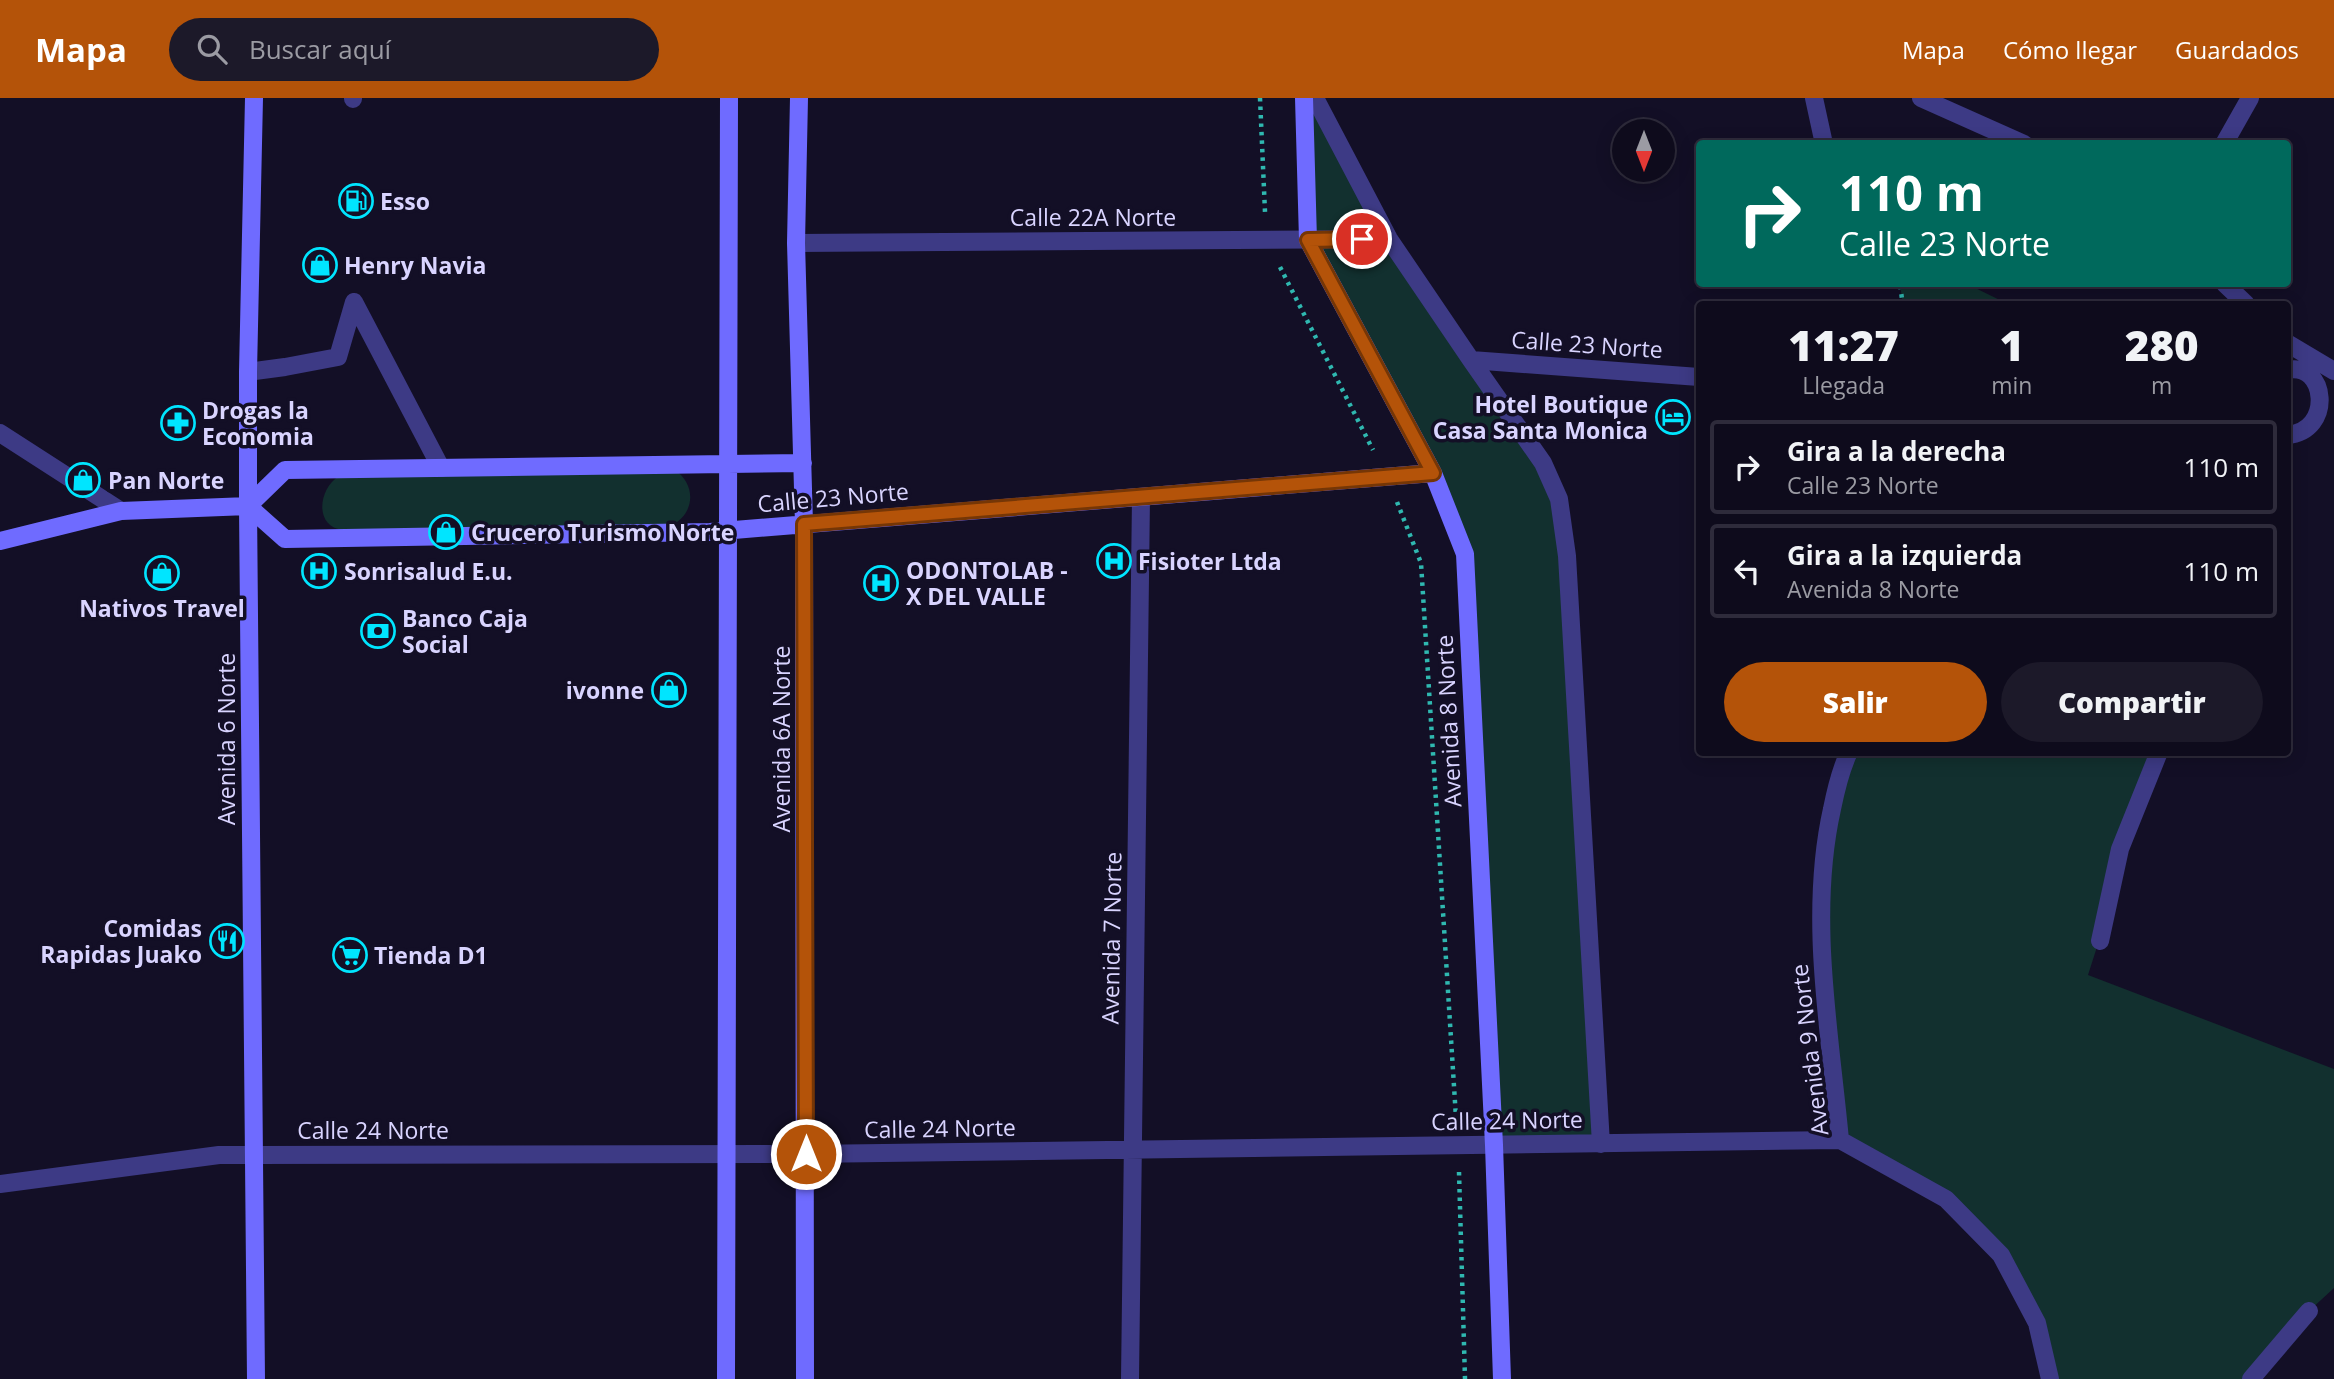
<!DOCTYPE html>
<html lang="es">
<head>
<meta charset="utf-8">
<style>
  :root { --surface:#0e0b1c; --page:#1c1929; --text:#f1f3f6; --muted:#9b9ba3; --line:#2e2b3b; --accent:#b45309 }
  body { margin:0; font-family:"Open Sans",sans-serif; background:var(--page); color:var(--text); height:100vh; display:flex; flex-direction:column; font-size:26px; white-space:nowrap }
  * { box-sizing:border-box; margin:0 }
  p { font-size:23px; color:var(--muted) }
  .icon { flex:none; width:38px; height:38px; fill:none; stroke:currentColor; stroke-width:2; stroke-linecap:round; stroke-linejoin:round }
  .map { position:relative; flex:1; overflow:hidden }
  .details { position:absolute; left:1696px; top:203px; width:595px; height:455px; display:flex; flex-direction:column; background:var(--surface); border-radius:7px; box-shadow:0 4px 18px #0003,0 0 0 2px var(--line) }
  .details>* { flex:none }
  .top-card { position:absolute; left:1696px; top:42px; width:595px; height:147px; border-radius:7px; box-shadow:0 4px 18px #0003,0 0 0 2px var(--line); background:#00695c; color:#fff; overflow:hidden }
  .needle { width:46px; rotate:180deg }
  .fabs { position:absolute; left:1612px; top:21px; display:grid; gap:14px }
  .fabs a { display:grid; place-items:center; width:63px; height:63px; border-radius:50%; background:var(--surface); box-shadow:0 4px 18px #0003,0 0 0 2px var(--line); font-size:35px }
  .pin { position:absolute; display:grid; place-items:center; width:60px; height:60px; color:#fff; margin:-30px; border:4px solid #fff; border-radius:50%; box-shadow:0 2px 7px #0007 }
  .me { position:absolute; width:77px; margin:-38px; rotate:0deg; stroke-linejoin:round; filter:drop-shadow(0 0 5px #0008) }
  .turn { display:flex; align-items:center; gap:24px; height:147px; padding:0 28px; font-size:32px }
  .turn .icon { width:91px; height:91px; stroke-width:2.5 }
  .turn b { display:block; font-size:49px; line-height:60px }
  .eta { display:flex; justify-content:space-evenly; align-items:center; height:119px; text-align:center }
  .eta b { font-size:42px; font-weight:800; line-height:49px }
  .primary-button { display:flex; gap:14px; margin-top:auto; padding:14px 28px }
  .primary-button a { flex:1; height:80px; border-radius:42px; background:var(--accent); color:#fff; font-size:28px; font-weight:800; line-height:80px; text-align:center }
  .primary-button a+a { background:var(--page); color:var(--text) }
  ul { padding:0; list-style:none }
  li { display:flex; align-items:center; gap:21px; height:94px; margin:0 14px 10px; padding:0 14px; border:4px solid var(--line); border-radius:7px }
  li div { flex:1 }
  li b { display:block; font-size:26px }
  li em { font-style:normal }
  header { display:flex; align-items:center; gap:42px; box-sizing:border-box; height:98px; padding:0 35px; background:var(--accent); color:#fff }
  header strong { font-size:33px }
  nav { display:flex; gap:38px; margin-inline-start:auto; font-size:24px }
  .search { width:490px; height:63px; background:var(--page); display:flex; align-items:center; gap:18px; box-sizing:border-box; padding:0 24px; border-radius:38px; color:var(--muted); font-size:26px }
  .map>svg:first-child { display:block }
  .green { fill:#12302f }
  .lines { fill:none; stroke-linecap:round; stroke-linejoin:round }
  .path { stroke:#2fb8b0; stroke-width:4.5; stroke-dasharray:3.5 5; stroke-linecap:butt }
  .lane { stroke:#3d3a85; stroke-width:18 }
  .street { stroke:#3d3a85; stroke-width:18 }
  .secondary { stroke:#6f6bff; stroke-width:18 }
  .route-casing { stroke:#753606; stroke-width:18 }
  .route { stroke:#b45309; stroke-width:12 }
  .labels { text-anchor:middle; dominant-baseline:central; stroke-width:7; stroke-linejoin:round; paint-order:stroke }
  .poi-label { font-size:23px; font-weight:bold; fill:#d9d4ff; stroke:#130f26; text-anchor:start }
  .street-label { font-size:23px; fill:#d9d4ff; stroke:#130f26 }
</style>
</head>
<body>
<header>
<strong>Mapa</strong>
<div class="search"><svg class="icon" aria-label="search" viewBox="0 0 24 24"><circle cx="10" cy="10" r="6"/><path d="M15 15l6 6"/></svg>Buscar aquí</div>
<nav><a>Mapa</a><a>Cómo llegar</a><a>Guardados</a></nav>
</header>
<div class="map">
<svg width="2334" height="1281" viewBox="0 0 2334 1281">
  <rect width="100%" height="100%" fill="#130f26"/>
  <path class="green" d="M1304,0L1389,141L1559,401L1601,1046L1494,1047L1465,456L1308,142Z
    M1900,186H1967L2008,206H1897L1902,201Z
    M675,372C697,387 695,417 670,428L343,432C314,429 318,391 339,378Z
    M1849,655H2159L2088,877L2334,971V1190L2309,1213L2251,1281H2050L2001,1157L1946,1101L1840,1042L1821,775Z"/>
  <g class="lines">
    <path class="path" d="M1260,0L1265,114
      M1280,169L1373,352
      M1897,206L1902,201L1900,186
      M1397,404L1421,465L1456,1020
      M1459,1074L1465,1281"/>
    <path class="lane" d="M353,0V1
      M354,204L441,370
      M248,274L285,269L338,259L354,204"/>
    <path class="street" d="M1315,0L1389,141L1471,262L1543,365L1559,401L1567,458L1601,1046
      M1814,0L1824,46
      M1921,0L2024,46
      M2224,46L2250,0
      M796,145L1389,141
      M2225,186L2246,206
      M2287,245L2334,273
      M1471,262L1699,279
      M2287,272C2327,263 2334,334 2287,337
      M0,335L121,413
      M2100,843L2120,751L2159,654
      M1840,1042C1830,934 1808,818 1832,711C1836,691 1840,673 1849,654
      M0,1086L219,1057L806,1056L1840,1042L1946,1101L2001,1157L2037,1225L2050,1281
      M1130,1281L1141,399
      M2251,1281L2309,1213"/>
    <path class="secondary" d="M254,0L248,274V408L256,1281
      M799,0L796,145L804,426L805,1281
      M1304,0L1308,142L1433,375L1465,456L1494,1047L1502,1281
      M248,408L285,441L710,434L1433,375
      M0,443L121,413L248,408L285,372L803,365
      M726,1281L729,0"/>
  </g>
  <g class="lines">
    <g class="route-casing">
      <path id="route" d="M806,1056L804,426L1433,375L1308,142L1362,141"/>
    </g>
    <use href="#route" class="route"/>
  </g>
  <defs>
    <g id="fuel-ring" transform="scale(1.75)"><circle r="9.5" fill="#130f26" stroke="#00e5ff" stroke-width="1.5"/><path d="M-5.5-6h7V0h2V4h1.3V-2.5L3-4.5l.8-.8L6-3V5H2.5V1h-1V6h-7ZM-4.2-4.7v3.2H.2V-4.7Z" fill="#00e5ff"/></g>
    <g id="shop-ring" transform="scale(1.75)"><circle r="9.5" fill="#130f26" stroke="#00e5ff" stroke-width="1.5"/><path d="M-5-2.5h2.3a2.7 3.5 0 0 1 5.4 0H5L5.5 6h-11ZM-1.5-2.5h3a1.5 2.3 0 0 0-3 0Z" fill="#00e5ff"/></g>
    <g id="hotel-ring" transform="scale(1.75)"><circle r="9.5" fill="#130f26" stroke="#00e5ff" stroke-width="1.5"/><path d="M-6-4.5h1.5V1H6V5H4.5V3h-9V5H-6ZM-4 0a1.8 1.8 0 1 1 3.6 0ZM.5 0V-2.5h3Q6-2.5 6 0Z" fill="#00e5ff"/></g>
    <g id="pharmacy-ring" transform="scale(1.75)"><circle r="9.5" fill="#130f26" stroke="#00e5ff" stroke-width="1.5"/><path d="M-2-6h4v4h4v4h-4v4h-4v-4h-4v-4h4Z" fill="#00e5ff"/></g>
    <g id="hospital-ring" transform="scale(1.75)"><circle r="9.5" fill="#130f26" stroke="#00e5ff" stroke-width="1.5"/><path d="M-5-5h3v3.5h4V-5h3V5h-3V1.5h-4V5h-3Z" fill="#00e5ff"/></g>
    <g id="bank-ring" transform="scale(1.75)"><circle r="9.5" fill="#130f26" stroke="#00e5ff" stroke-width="1.5"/><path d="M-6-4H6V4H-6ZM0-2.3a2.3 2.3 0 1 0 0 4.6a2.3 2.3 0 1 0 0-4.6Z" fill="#00e5ff"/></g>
    <g id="restaurant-ring" transform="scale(1.75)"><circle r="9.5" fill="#130f26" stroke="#00e5ff" stroke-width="1.5"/><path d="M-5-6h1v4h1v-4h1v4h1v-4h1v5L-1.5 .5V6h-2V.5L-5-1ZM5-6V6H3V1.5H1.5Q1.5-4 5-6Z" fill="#00e5ff"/></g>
    <g id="supermarket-ring" transform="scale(1.75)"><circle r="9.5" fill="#130f26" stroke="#00e5ff" stroke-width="1.5"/><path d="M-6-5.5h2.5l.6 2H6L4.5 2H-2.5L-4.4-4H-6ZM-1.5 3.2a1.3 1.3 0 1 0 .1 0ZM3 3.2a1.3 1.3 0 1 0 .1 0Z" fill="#00e5ff"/></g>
  </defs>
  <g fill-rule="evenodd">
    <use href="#fuel-ring" x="356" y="103"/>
    <use href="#shop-ring" x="320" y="167"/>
    <use href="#hotel-ring" x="1673" y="319"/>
    <use href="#pharmacy-ring" x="178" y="325"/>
    <use href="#shop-ring" x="83" y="382"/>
    <use href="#shop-ring" x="446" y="434"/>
    <use href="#hospital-ring" x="1114" y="463"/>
    <use href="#hospital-ring" x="319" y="473"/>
    <use href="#shop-ring" x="162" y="475"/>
    <use href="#hospital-ring" x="881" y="485"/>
    <use href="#bank-ring" x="378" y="533"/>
    <use href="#shop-ring" x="669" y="592"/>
    <use href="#restaurant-ring" x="227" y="843"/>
    <use href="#supermarket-ring" x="350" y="857"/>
  </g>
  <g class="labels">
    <g class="poi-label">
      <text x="380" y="103">Esso</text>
      <text x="344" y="167">Henry Navia</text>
      <text x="1648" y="306" text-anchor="end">Hotel Boutique<tspan x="1648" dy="26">Casa Santa Monica</tspan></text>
      <text x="202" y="312">Drogas la<tspan x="202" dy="26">Economia</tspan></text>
      <text x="108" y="382">Pan Norte</text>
      <text x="471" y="434">Crucero Turismo Norte</text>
      <text x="1138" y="463">Fisioter Ltda</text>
      <text x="906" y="472">ODONTOLAB -<tspan x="906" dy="26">X DEL VALLE</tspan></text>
      <text x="344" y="473">Sonrisalud E.u.</text>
      <text x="162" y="510" text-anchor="middle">Nativos Travel</text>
      <text x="402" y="520">Banco Caja<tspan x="402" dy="26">Social</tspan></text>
      <text x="644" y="592" text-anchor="end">ivonne</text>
      <text x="202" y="830" text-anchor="end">Comidas<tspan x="202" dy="26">Rapidas Juako</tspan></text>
      <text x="374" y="857">Tienda D1</text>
    </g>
    <g class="street-label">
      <text x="1093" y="119">Calle 22A Norte</text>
      <text transform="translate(1587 246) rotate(4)">Calle 23 Norte</text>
      <text transform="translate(833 399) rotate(-5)">Calle 23 Norte</text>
      <text transform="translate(1448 623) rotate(-93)">Avenida 8 Norte</text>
      <text transform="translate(226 641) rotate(-90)">Avenida 6 Norte</text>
      <text transform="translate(781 641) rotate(-90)">Avenida 6A Norte</text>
      <text transform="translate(1111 840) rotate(-89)">Avenida 7 Norte</text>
      <text transform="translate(1809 952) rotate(-97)">Avenida 9 Norte</text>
      <text transform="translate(1507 1022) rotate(-1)">Calle 24 Norte</text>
      <text transform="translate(940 1030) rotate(-1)">Calle 24 Norte</text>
      <text x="373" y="1032">Calle 24 Norte</text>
    </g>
  </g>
</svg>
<div class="fabs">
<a><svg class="needle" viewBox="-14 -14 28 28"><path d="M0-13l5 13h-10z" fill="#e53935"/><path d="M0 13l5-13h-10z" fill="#9b9ba3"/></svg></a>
</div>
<div class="pin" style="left:1362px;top:141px;background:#d93025"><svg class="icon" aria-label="arrive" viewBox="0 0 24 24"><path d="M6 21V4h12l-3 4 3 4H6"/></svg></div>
<svg class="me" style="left:806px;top:1056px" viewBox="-20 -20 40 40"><circle r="17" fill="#b45309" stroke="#fff" stroke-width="3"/><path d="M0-11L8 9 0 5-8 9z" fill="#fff"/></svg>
<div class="top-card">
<div class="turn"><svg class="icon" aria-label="right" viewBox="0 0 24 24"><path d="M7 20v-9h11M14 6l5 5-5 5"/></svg><div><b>110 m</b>Calle 23 Norte</div></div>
</div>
<section class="details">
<div class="eta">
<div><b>11:27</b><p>Llegada</p></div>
<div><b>1</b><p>min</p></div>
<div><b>280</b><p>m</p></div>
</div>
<ul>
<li><svg class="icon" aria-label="right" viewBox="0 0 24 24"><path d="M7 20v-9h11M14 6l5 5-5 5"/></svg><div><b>Gira a la derecha</b><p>Calle 23 Norte</p></div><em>110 m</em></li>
<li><svg class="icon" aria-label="left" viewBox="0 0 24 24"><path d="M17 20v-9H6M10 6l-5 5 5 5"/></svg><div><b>Gira a la izquierda</b><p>Avenida 8 Norte</p></div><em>110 m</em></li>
</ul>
<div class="primary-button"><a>Salir</a><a>Compartir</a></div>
</section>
</div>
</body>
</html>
